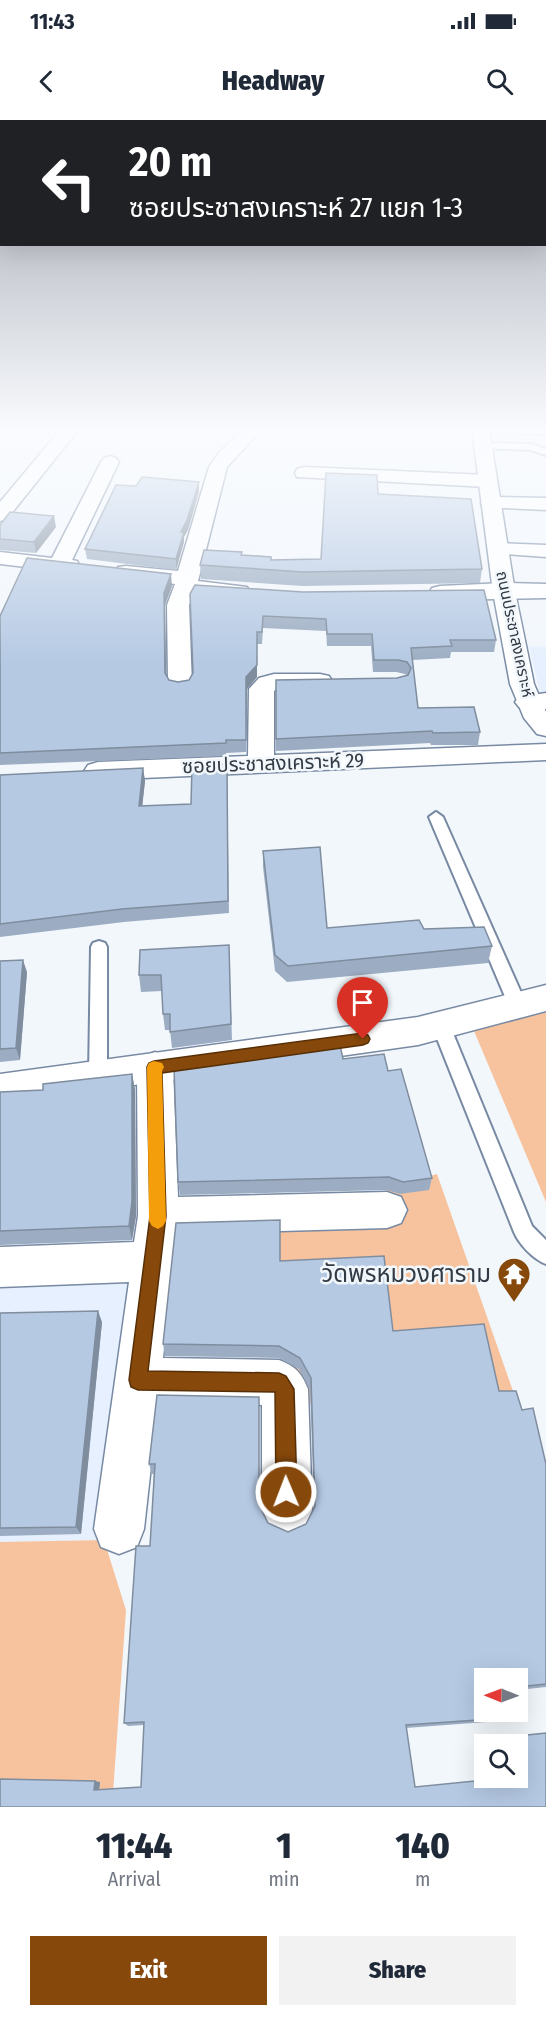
<!DOCTYPE html>
<html lang="en">
<head>
<meta charset="utf-8">
<style>
  :root { --surface:#fff; --page:#f2f2f3; --text:#1f2937; --muted:#747a83; --accent:#86480b }
  body { margin:0; font-family:"Fira Sans Condensed","Noto Sans Thai",sans-serif; background:var(--page); color:var(--text); height:100vh; display:flex; flex-direction:column; font-size:22px; white-space:nowrap }
  * { box-sizing:border-box; margin:0 }
  p { font-size:20px; color:var(--muted) }
  .icon { flex:none; width:33px; height:33px; fill:none; stroke:currentColor; stroke-width:2; stroke-linecap:round; stroke-linejoin:round }
  .map { position:relative; height:1687px; overflow:hidden }
  .sheet { display:flex; flex-direction:column; background:var(--surface); flex:1 }
  .sheet>* { flex:none }
  .top-card { position:absolute; left:0px; top:0px; width:546px; height:126px; box-shadow:0 6px 24px #0002; background:#202124; color:#fff; overflow:hidden }
  .needle { width:39px; rotate:271deg }
  .tools { position:absolute; left:474px; top:1548px; display:grid; gap:12px }
  .tools a { display:grid; place-items:center; width:54px; height:54px; border-radius:0px; background:var(--surface); box-shadow:0 6px 24px #0002; font-size:30px }
  .pin { position:absolute; display:grid; place-items:center; width:51px; height:51px; color:#fff; margin:-62px -26px; border-radius:50% 50% 50% 0; rotate:-45deg; box-shadow:0 0 6px #0007 }
  .pin .icon { rotate:45deg }
  .me { position:absolute; width:66px; margin:-33px; rotate:359deg; stroke-linejoin:round; filter:drop-shadow(0 0 4px #0008) }
  .turn { display:flex; align-items:center; gap:21px; height:126px; padding:0 30px; font-size:27px }
  .turn .icon { width:78px; height:78px; stroke-width:2.5 }
  .turn b { display:block; font-size:42px; line-height:51px }
  .eta { display:flex; justify-content:space-evenly; align-items:center; height:102px; text-align:center }
  .eta b { font-size:36px; font-weight:800; line-height:42px }
  .primary-button { display:flex; gap:12px; margin-top:auto; padding:12px 30px }
  .primary-button a { flex:1; height:69px; border-radius:0px; background:var(--accent); color:#fff; font-size:24px; font-weight:800; line-height:69px; text-align:center }
  .primary-button a+a { background:var(--page); color:var(--text) }
  .status { display:flex; justify-content:space-between; align-items:center; height:42px; padding:0 30px; background:var(--surface); direction:ltr }
  .status svg { height:16px; fill:currentColor }
  header { display:flex; justify-content:space-between; align-items:center; height:78px; padding:0 30px; background:var(--surface); font-size:27px; font-weight:800 }
  .map>svg:first-child { display:block }
  .built { fill:#e6f0fe }
  .green { fill:#f7c39e }
  .lines { fill:none; stroke-linecap:round; stroke-linejoin:round }
  .lane-casing { stroke:#788aa3; stroke-width:4 }
  .street-casing { stroke:#788aa3; stroke-width:3 }
  .secondary-casing { stroke:#788aa3; stroke-width:3 }
  .lane { fill:#fff; fill-rule:evenodd }
  .street { fill:#fff; fill-rule:evenodd }
  .secondary { fill:#fff; fill-rule:evenodd }
  .wall { fill:#9cadc3 }
  .shaded-wall { fill:#7f8d9f }
  .building { fill:#b5c9e3; stroke:#7f8d9f; stroke-width:1.5 }
  .route { fill:#86480b; stroke:#572f07; stroke-width:1.5 }
  .slow { fill:#f59e0b }
  .labels { text-anchor:middle; dominant-baseline:central; stroke-width:5; stroke-linejoin:round; paint-order:stroke }
  .far-street-label { font-size:16px; fill:#323a44; stroke:#f2f7fc }
  .street-label { font-size:20px; fill:#323a44; stroke:#f2f7fc }
  .near-poi-label { font-size:24px; fill:#323a44; stroke:#f2f7fc; text-anchor:end }
</style>
</head>
<body>
<div class="status"><b>11:43</b><svg viewBox="0 0 49 12"><path d="M0 12V9h3v3zM5 12V6h3v6zM10 12V3h3v9zM15 12V0h3v12zM26 1h20v11H26zM47 4h2v5h-2z"/></svg></div>
<header><svg class="icon" aria-label="back" viewBox="0 0 24 24"><path d="M15 5l-7 7 7 7"/></svg>Headway<svg class="icon" aria-label="search" viewBox="0 0 24 24"><circle cx="10" cy="10" r="6"/><path d="M15 15l6 6"/></svg></header>
<div class="map">
<svg width="546" height="1687" viewBox="0 0 546 1687">
  <rect width="100%" height="100%" fill="#f2f7fc"/>
  <path class="built" d="M529,526L546,527V580L540,572Z
    M133,1149L104,1420L0,1422V1155Z"/>
  <path class="green" d="M546,890V1082L474,911Z
    M437,1054L527,1311L311,1284L280,1244L273,1100L391,1094L385,1068Z
    M104,1420L126,1490L112,1687H0V1422Z"/>
  <g class="lines">
    <g class="lane-casing">
      <path id="lane" d="M476,309H546V314L480,312Z
        M480,323L532,324L546,329V335L531,330L483,328L479,325Z
        M436,692L443,697L527,886L524,891L518,893L512,891L509,886L429,697Z
        M99,821L105,823L107,827V957L104,962L98,965L92,962L89,957L91,827L93,823Z
        M441,899L447,901L450,906L532,1106L546,1120V1144C533,1139 519,1124 514,1112L432,906L435,901Z"/>
    </g>
    <g class="street-casing">
      <path id="street" d="M61,309H79L7,399L0,401V382Z
        M243,309H262L227,347L198,461L247,467L250,472L247,477L239,479L194,474L189,485L192,565L189,570L180,572L171,570L168,565L167,485L175,464L126,458L118,457L115,452L118,447L126,446L178,451L209,347L218,334Z
        M110,336L116,338L119,342L72,440L77,441L80,446L77,451L69,452L0,444V432L52,438L101,342L104,338Z
        M304,347L488,355L495,357L497,361L495,365L488,367L297,357L295,353L297,349Z
        M491,377L546,378V390L484,387L481,383L484,379Z
        M498,423L546,425V437L491,433L488,429L491,425Z
        M504,463L546,464V478L440,480L432,478L429,473L432,468L440,466Z
        M274,554H320L329,556L332,561L329,566L320,568H277L274,571V635L546,624V640L98,660L88,657L84,651L88,645L98,642L248,636L249,569L259,558Z
        M546,573V589L528,590L519,587L515,582L519,577Z
        M155,932L168,937L173,947L178,1077L387,1072L401,1077L407,1090L401,1103L387,1108L176,1114L163,1238L279,1240C296,1247 301,1252 308,1269L312,1393L304,1410L287,1418L270,1410L262,1393V1285L158,1283L144,1409L137,1427L119,1434L101,1427L94,1409L129,1162L0,1167V1127L134,1122L138,1096L137,947L142,937Z"/>
    </g>
    <g class="secondary-casing">
      <path id="secondary" d="M472,309H489L515,472L534,564L546,592V616L537,614L524,598L510,564L493,472Z
        M546,865V891L418,925L0,984V954L418,897Z"/>
    </g>
    <use href="#lane" class="lane"/>
    <use href="#street" class="street"/>
    <use href="#secondary" class="secondary"/>
  </g>
  <path class="wall" d="M199,372L188,410L184,417V422L176,450L87,439L85,429Z
    M378,374L482,449L480,463L303,466L201,459L200,445L242,435L271,440L321,439Z
    M0,405L56,407L36,433L0,430Z
    M172,466L165,485L166,554L169,560L178,562L189,560L193,553L190,474L496,520L494,532H451L450,538L412,540L418,588L480,612L478,625H431L430,623L276,631V560L397,558L407,555L405,554L396,552H373L371,526H327L326,511L263,508L262,524H257V557L247,569L246,632L226,633V636L0,645V496Z
    M227,644L229,793L124,802L0,817V655L143,648L145,661L142,686L191,684Z
    M263,731L327,808L424,809L492,826L488,843L287,862L275,851L263,747Z
    M229,825L232,920L172,928L170,910H165L163,894L162,871L141,872L139,855Z
    M0,841L27,852L20,940L0,942Z
    M343,939L388,951L432,1058L429,1070L400,1074L387,1070L180,1075L178,1062Z
    M132,954L135,970L136,1096L132,1120L0,1125V972L43,970Z
    M280,1141L393,1211L499,1271L522,1290L546,1344V1567L518,1570V1558H484L492,1599L486,1602L406,1608L415,1667L518,1658V1624H511L510,1618L518,1616L546,1687H0L100,1662L99,1670L141,1667L144,1605L128,1606L124,1603L150,1426L154,1354H152L149,1344L157,1275L260,1385L268,1403L288,1412L306,1404L314,1388L310,1269L299,1249L279,1238L165,1236L163,1224Z
    M0,1193L102,1202L81,1414L0,1416Z"/>
  <path class="shaded-wall" d="M199,362V372L188,410L184,417V422L176,450V439L181,412Z
    M54,396L56,407L36,433L34,422Z
    M171,454L172,466L165,485L166,565L165,553L164,473Z
    M257,512V557L247,569L246,632V557Z
    M143,648L145,661L141,698L139,686Z
    M23,840L27,852L20,940L16,928Z
    M132,954L135,970L136,1096L132,1120L129,1106Z
    M98,1191L102,1202L81,1414L76,1407Z
    M95,1661L100,1662L99,1671L94,1670Z"/>
  <path class="building" d="M326,353L377,355L378,374L471,379L482,449L303,452L200,445L204,430L242,432L241,435L271,437V440L321,439Z
    M142,357L199,362L187,400L181,412H184L176,439L85,429L116,365L136,366Z
    M10,392L54,396L34,422L0,419V405Z
    M27,438L171,454L164,473L165,553L169,560L178,562L189,560L193,553L190,474L195,465L303,472L484,470L496,520H450L452,526L411,528L418,588L474,587L480,612L433,613L432,611L276,619V560L397,558L408,555L411,548L407,542L398,540H374L372,514H327L326,499L263,496L262,512H257V545L246,557V620H226V623L0,633V496Z
    M227,644L228,781L122,789L0,804V655L143,648L139,686L191,684L192,646Z
    M320,727L327,808L419,800L424,809L484,807L492,826L288,846L275,835L263,731Z
    M229,825L231,904L170,912V894H163L161,855H139L140,830Z
    M23,840L16,928L0,929V841Z
    M340,925L343,939L384,934L388,951L401,949L432,1058L403,1062L389,1057L178,1062L174,948Z
    M132,954V1081L129,1106L0,1111V972L43,970V964Z
    M280,1100V1141L384,1136L393,1211L484,1204L499,1271H516L522,1290L533,1288L546,1344V1564L518,1567V1558H484V1592H491L492,1599L406,1605L415,1667L525,1656L518,1616L546,1613V1687H0V1659L95,1661L94,1670L141,1667L144,1602L124,1603L136,1426H150L155,1344H149L157,1275L259,1277V1385L268,1403L288,1412L306,1404L315,1386L311,1258L300,1238L279,1226L163,1224L176,1103Z
    M98,1191L76,1407L0,1408V1193Z"/>
  <linearGradient id="sky" x2="0" y2="1"><stop stop-color="#a0a5af"/><stop offset="0.57" stop-color="#f9fbfe"/><stop offset="1" stop-color="#f9fbfe" stop-opacity="0"/></linearGradient>
  <rect width="546" height="545" fill="url(#sky)"/>
  <path class="route" d="M363,913L368,915L370,919L368,923L363,925L162,953L166,1096L148,1251L279,1253L286,1256L294,1269L297,1372L294,1380L286,1383L279,1380L276,1372L275,1272L138,1270L131,1267L129,1260L150,1096L147,947L149,943L154,941Z"/>
  <path class="slow" d="M154,941L162,943L164,947L162,951L166,1101L163,1106L158,1109L152,1106L149,1101L147,947L149,943Z"/>
  <defs>
    <g id="temple-pin" transform="scale(1.725)"><path d="M0 17L-7.5 6A9.5 9.5 0 1 1 7.5 6Z" fill="#86480b" stroke="#f2f7fc"/><path d="M0-6L5-2H3V0L6.5 2.5H4V6H1.5V3h-3V6H-4V2.5H-6.5L-3 0V-2H-5Z" fill="#fff"/></g>
  </defs>
  <g fill-rule="evenodd">
    <use href="#temple-pin" x="514" y="1154"/>
  </g>
  <g class="labels">
    <g class="far-street-label">
      <text transform="translate(515 514) rotate(78)">ถนนประชาสงเคราะห์</text>
    </g>
    <g class="street-label">
      <text transform="translate(273 643) rotate(-2)">ซอยประชาสงเคราะห์ 29</text>
    </g>
    <g class="near-poi-label">
      <text x="491" y="1154">วัดพรหมวงศาราม</text>
    </g>
  </g>
</svg>
<div class="tools">
<a><svg class="needle" viewBox="-14 -14 28 28"><path d="M0-13l5 13h-10z" fill="#e53935"/><path d="M0 13l5-13h-10z" fill="#747a83"/></svg></a>
<a><svg class="icon" aria-label="search" viewBox="0 0 24 24"><circle cx="10" cy="10" r="6"/><path d="M15 15l6 6"/></svg></a>
</div>
<div class="pin" style="left:363px;top:919px;background:#d93025"><svg class="icon" aria-label="arrive" viewBox="0 0 24 24"><path d="M6 21V4h12l-3 4 3 4H6"/></svg></div>
<svg class="me" style="left:286px;top:1372px" viewBox="-20 -20 40 40"><circle r="17" fill="#86480b" stroke="#fff" stroke-width="3"/><path d="M0-11L8 9 0 5-8 9z" fill="#fff"/></svg>
<div class="top-card">
<div class="turn"><svg class="icon" aria-label="left" viewBox="0 0 24 24"><path d="M17 20v-9H6M10 6l-5 5 5 5"/></svg><div><b>20 m</b>ซอยประชาสงเคราะห์ 27 แยก 1-3</div></div>
</div>
</div>
<section class="sheet">
<div class="eta">
<div><b>11:44</b><p>Arrival</p></div>
<div><b>1</b><p>min</p></div>
<div><b>140</b><p>m</p></div>
</div>
<div class="primary-button"><a>Exit</a><a>Share</a></div>
</section>
</body>
</html>
